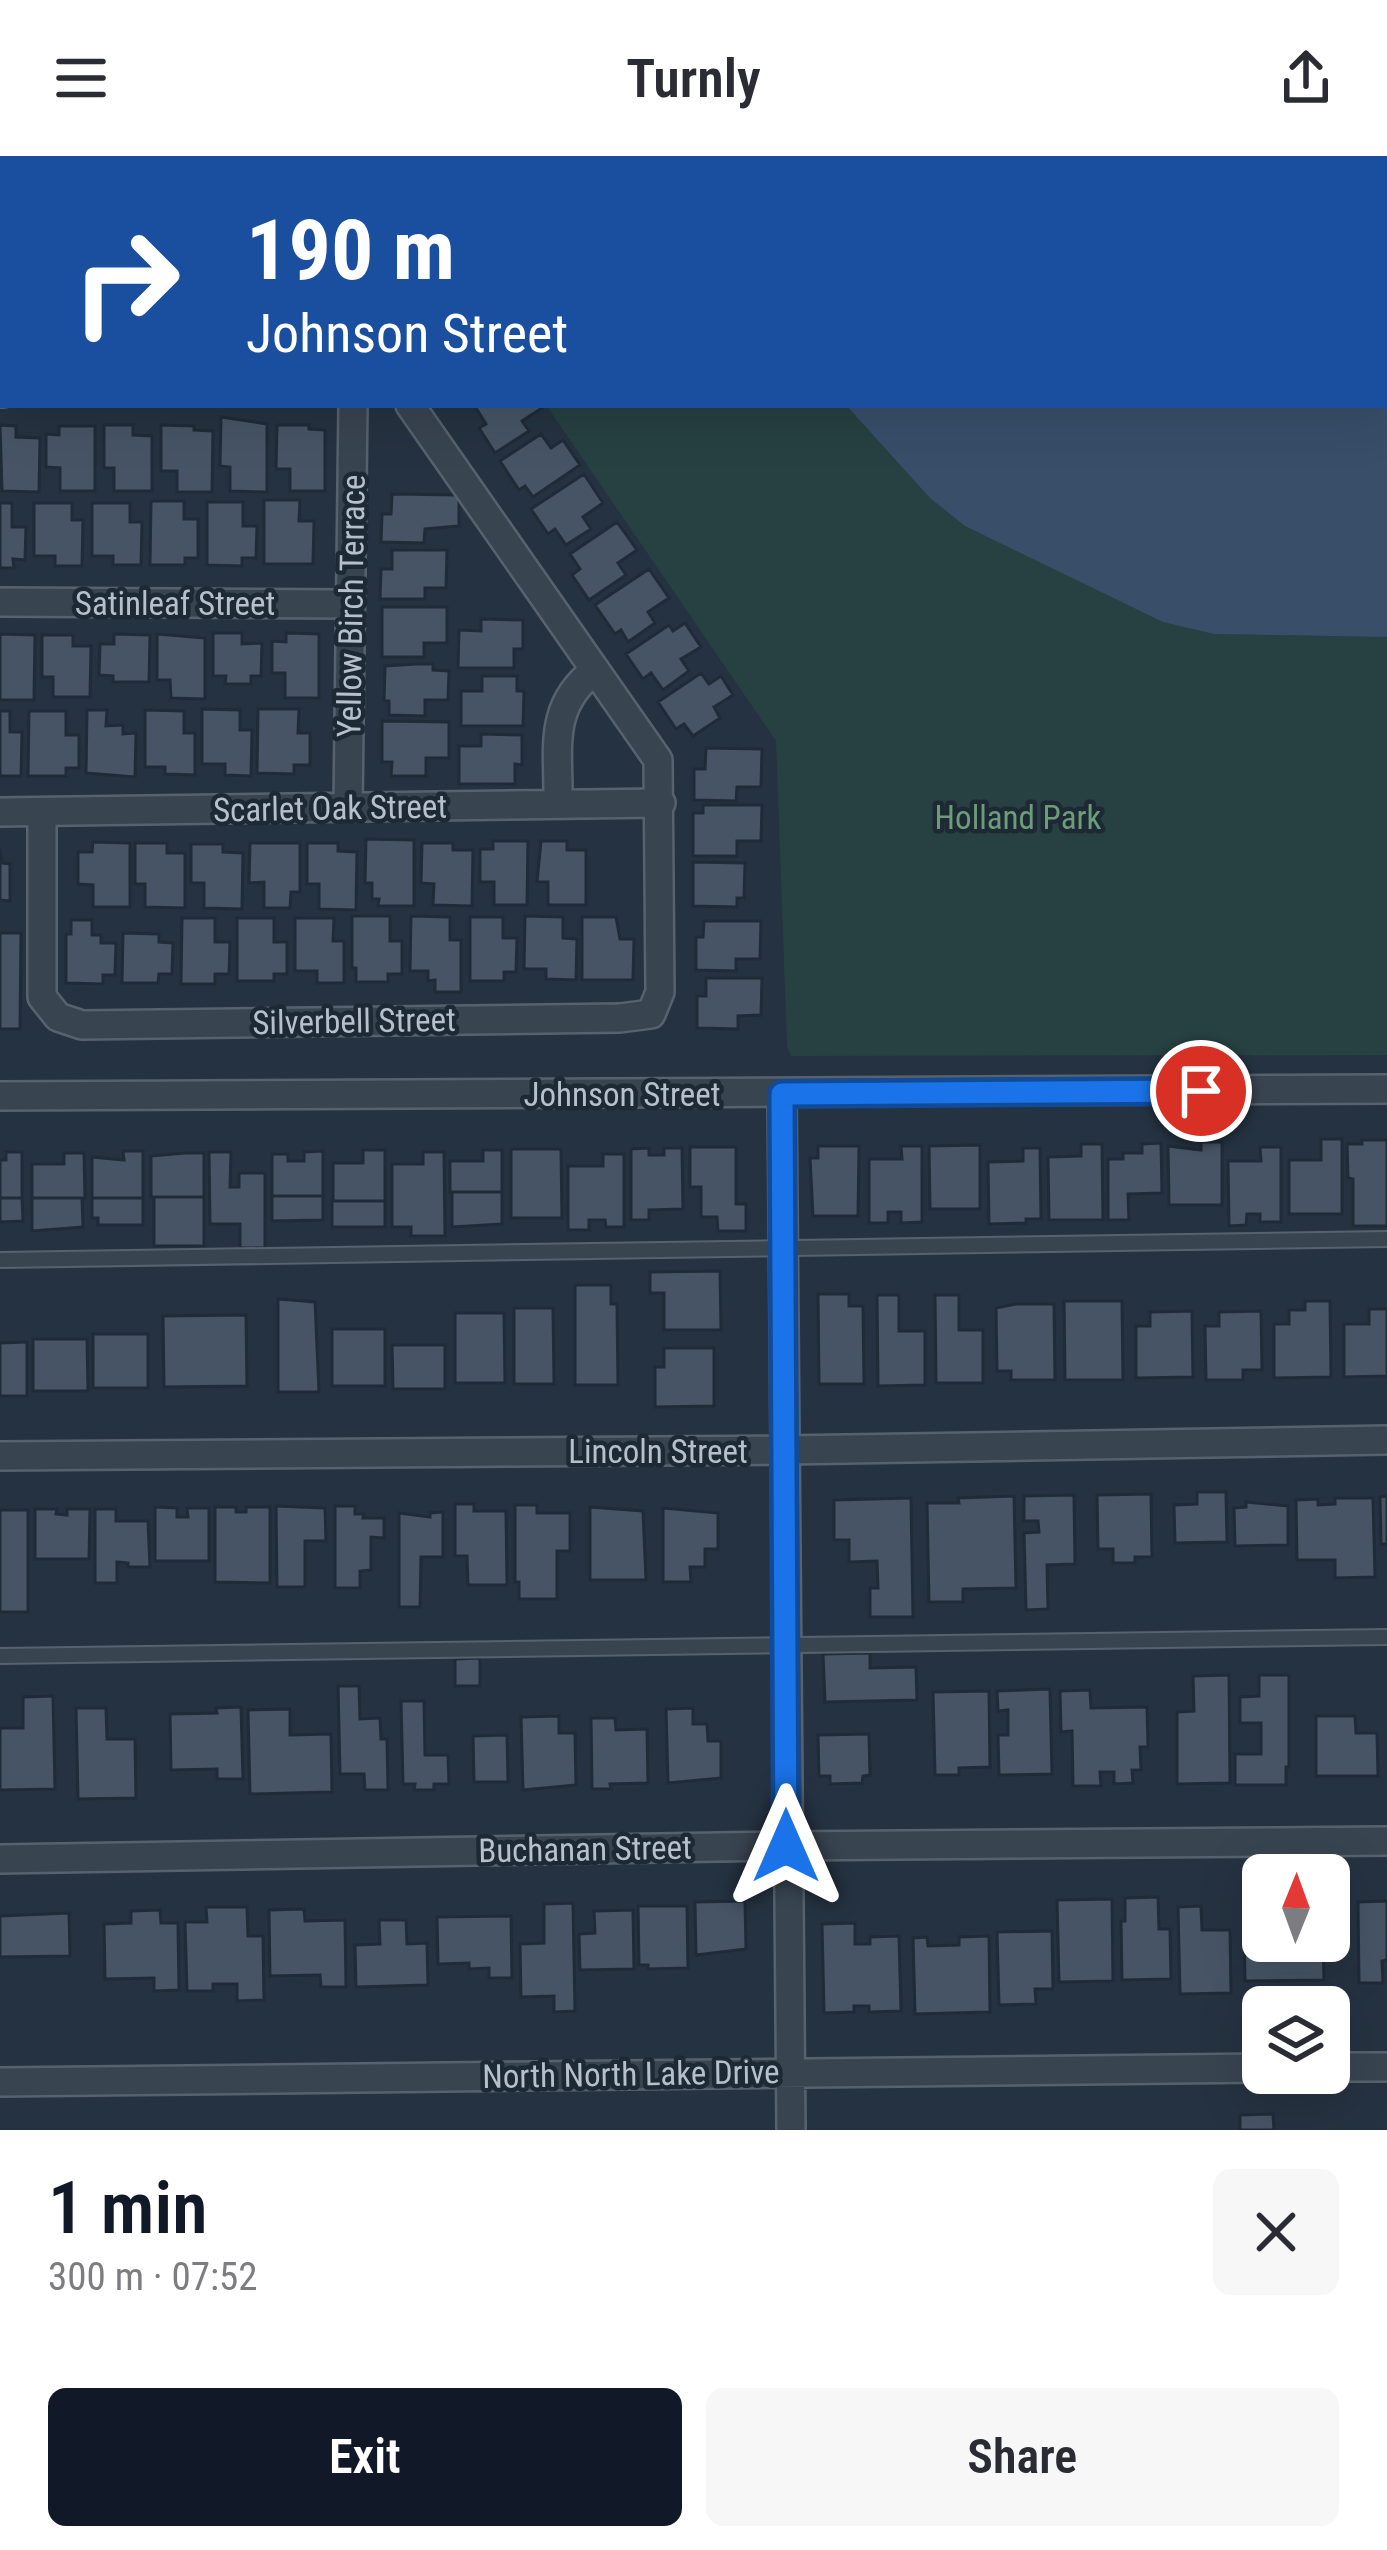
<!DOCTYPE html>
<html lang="en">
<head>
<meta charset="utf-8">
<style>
  :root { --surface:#fff; --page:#f7f7f7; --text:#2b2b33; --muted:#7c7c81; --accent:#111827 }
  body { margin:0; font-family:"Roboto Condensed",sans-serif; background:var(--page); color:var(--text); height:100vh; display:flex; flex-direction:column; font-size:45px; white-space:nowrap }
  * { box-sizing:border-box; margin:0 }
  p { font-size:39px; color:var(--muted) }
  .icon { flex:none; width:66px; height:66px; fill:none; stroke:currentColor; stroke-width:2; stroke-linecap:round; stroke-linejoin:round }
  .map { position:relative; height:1974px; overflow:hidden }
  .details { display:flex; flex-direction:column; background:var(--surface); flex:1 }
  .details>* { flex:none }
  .guide { position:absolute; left:0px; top:0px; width:1389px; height:252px; box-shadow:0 12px 48px #0002; background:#1a4fa0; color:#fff; overflow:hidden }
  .needle { width:78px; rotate:1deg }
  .tools { position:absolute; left:1242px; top:1698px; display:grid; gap:24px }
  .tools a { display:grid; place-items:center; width:108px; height:108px; border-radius:18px; background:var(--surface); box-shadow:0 12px 48px #0002; font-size:60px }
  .pin { position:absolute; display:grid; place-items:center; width:102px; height:102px; color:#fff; margin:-51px; border:6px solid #fff; border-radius:50%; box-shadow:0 3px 12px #0007 }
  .me { position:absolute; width:132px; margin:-66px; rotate:0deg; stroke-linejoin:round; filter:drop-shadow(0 0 9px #0008) }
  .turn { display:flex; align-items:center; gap:42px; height:252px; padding:0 48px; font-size:54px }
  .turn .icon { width:156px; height:156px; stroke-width:2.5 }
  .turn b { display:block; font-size:84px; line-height:102px }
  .round { display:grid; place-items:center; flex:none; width:126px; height:126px; border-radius:18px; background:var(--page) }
  .summary { display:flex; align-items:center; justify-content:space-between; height:204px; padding:0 48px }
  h1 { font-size:72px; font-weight:600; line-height:90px; color:var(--accent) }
  .button { display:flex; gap:24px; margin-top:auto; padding:24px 48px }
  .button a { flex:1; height:138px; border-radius:18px; background:var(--accent); color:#fff; font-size:48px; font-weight:600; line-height:138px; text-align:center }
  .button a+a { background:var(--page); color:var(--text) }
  header { display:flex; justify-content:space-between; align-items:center; height:156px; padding:0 48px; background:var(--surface); font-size:54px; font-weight:600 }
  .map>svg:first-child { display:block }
  .green { fill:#274042 }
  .water { fill:#384e69 }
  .building { fill:#465465; stroke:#202b38; stroke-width:3 }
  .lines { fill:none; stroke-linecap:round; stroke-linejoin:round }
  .lane-casing { stroke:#57626e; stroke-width:18 }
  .street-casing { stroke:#57626e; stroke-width:32 }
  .lane { stroke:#394451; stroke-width:14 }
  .street { stroke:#394451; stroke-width:27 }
  .route-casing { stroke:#114b97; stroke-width:30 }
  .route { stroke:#1a73e8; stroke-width:21 }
  .labels { text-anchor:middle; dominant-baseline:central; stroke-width:9; stroke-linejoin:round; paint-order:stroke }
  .street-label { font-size:33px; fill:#b6bfcb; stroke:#1e2936 }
  .park-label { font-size:33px; fill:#6d9d77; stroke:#1e2936 }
</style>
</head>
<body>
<header><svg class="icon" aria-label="menu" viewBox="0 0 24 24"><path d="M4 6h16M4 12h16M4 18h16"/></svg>Turnly<svg class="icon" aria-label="share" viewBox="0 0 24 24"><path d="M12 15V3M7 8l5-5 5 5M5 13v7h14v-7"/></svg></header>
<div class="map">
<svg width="1387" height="1974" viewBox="0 0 1387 1974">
  <rect width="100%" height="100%" fill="#253241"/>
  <path class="green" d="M480,0H1387V463L1214,478L1387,481V899L791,900L787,890L776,585L546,249H1386V3Z"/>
  <path class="water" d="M759,0H1387V481L1214,478L1163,466L965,370L930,342L846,249H1386V3Z"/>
  <path class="building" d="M251,0H339V3H221Z
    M0,98H3V200H0Z
    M481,249H540L542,252L522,265L529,275L495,297L479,272L486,268L476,252Z
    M221,261L267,268V336L230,335V311L220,310Z
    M0,269L16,270V281L40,282L39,336L2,335Z
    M104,269H133V279L152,280V335H114V312H104Z
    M161,269L194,270V274L213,275L212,336H177V315H161Z
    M277,269H309V273L325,274V335H290V313H276Z
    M59,270H95V335H60V312L46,311V278L59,279Z
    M541,278L551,292L563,284L580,309L533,341L525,330L519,334L500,305Z
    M584,318L603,347L583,361L591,373L566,389L555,373L548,378L531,353Z
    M392,338L459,339V370L425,373L424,387L381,386L382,358H391Z
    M264,344H300L299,365H314L313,408H264Z
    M151,345H184V363H198V402H185V409H150Z
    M207,346H243V370H257L256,402H242V410L207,409Z
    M0,347H12V371H26L25,404L13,403L14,412H0Z
    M34,347H72V364H83L82,410H55V400H34Z
    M92,347H130V366H142L141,409H113V400H92Z
    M617,366L637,394L618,407L626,419L589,444L572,419L580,413L570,398Z
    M392,394H447L446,432H425V443H380L381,413H392Z
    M649,413L669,442L648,456L655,467L628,486L621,474L615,478L595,449Z
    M382,451H447V487H424V501H382Z
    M481,463L523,464V493H514V512H458L459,474L481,475Z
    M685,467L701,491L681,503L689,515L663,534L651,517L643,523L626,498L669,469L673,475Z
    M213,477H242V488L262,487L261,520H251V528H225L226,520H213Z
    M286,477L319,478V542H285V517H272V485L286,486Z
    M0,478L35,479L34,544H0Z
    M114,478L150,479L149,526H113V520L99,519L100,488H114Z
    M157,478L205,482V543L171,542L170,524H157Z
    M42,479H73V490H91L90,541H53V521H42Z
    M416,508H433V514L449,515L448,544H425V560L389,559V545H384L385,510Z
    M701,517L709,528L721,520L733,539L714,551L720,562L693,580L684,568L676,573L658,546Z
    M482,520H517V535H524L523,570H461V535H482Z
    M202,553L240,554V574H252L251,620L225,619V608H202Z
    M258,553H299L298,577H310V609H294V618L257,617Z
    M87,554H107L106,570L123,569V578L136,577L135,621L86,617Z
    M145,554L184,555V577H195V619L165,618V611H145Z
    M0,555H10V576H22L21,620H0Z
    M29,555H66V579H79V612H66V620H28Z
    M382,565L449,566V602H426V620H391L392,606H382Z
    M481,578L522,579V609L515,608V628H459V590H481Z
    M706,592L762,593L761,631H737L736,645L694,644V613H705Z
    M703,649H762L761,685H737V700H693V657H703Z
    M366,683L414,684V750H378L379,743H372V727H365Z
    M493,685H528L527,749H494V726H480V693H493Z
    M541,685H567V694H586V749H548V726H537Z
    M93,686L130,687V751H93V729L78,728V696H92Z
    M135,687H167V697H185V752L145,751V728H135Z
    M250,687H300V736H291L290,752H264V726L249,727Z
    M307,687H338V695L357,696L356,754L319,753V728H307Z
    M422,687H453V694H473L472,750L433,749L434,728L421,727Z
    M191,688H223V696L243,697L242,753L204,752V727H191Z
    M0,693L2,707L10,708V745L0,744Z
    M693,706L745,707L744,742H737V751L693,750Z
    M352,760H390V785H402V818H388V826H356V812H352Z
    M411,760L450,761V784H461V836H435V824L428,825V815H410Z
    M525,760L563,761V782L577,783L576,824L546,823V813H524Z
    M470,761H503V782H517L516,816H504V825H470Z
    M582,761H616L620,783H634L633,824H582Z
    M182,762H215V786H230L229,818H215V828H181Z
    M237,762H274V786H287V818H274V825H237Z
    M295,762H334L333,785H344V827H317V815H295Z
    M71,764H92V779H101V787H116L115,819H103V828L66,827V778H71Z
    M704,765H761L760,803H736V815L696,814V781H703Z
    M0,777H21L20,873H0Z
    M123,777L159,778V786L173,787L172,818H159L158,827H122Z
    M706,822H762L761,859L738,860V873L697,872V840H706Z
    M1321,983H1342V1058H1289V1004H1321Z
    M1362,984H1387V1070H1353V1023L1348,1022L1347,988H1362Z
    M1201,986H1222V1049H1169L1168,990L1201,994Z
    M1161,987L1162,1037L1128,1038L1129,1064H1108V1003H1123V997H1142V988Z
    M1081,988H1102L1103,1064H1049L1048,1001L1081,1000Z
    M980,989V1053H930L929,990Z
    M818,990H859L858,1060H813L810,1002H818Z
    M901,990H922V1066L901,1067V1056H888V1067H869V1003H902Z
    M690,991H736V1048H746V1075H718L717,1061H701V1031H690Z
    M1260,991H1281V1066H1260V1058H1247L1246,1069L1229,1070L1228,1005H1261Z
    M649,992V999H664V992H682L683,1053L649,1054V1064H631V993Z
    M1023,992H1040L1041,1063H1026V1067L989,1068L988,1006L1023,1005Z
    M511,993H561L562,1062H511Z
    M363,994H385V1045H333V1007H363Z
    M483,994H502V1036H450V1005H483Z
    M123,995H143V1042H92V1001L124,1004Z
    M323,995V1040H272V998H288V1005H304V996Z
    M6,996H22V1042H0V1004H6Z
    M209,996H231L230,1031H239V1017H265V1092H240V1068H210Z
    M423,996H444L445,1080H411V1071H392V1008H423Z
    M64,997H84L85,1042H32V1008H64Z
    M185,997H204V1041H151V1000Z
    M603,998H624V1071H606L605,1064H589V1074H568V1010H603Z
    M452,1036H502V1068L452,1071Z
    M272,1040H323V1064L272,1065Z
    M154,1041H204V1090H154Z
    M0,1042H22L23,1065L0,1066Z
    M32,1042H82L83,1071L32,1075Z
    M92,1042H143V1069H98V1062H92Z
    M332,1045H385V1071H332Z
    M720,1115L721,1174H664V1137H650V1116Z
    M575,1129H611V1148H617L618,1229H575Z
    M818,1138H849V1150H863L864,1228H819Z
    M877,1139H899V1175H925V1229L878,1230Z
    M935,1139H959V1174H983V1227H936Z
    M278,1143L315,1146L319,1236H278Z
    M1064,1145H1122L1123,1224H1065Z
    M1305,1145H1330L1331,1221L1274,1222V1168H1289V1154H1305Z
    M1016,1148H1054L1055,1224H1011V1215H997L996,1152Z
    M514,1152H553L554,1228H514Z
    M1369,1153H1387V1220L1344,1221V1168H1369Z
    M1192,1155L1193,1221L1136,1222V1170H1150V1156Z
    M1261,1155L1262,1214H1243V1224H1206L1205,1170H1219V1156Z
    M455,1157H504L505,1227H455Z
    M246,1159L247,1230L164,1231L163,1160Z
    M332,1173H385V1230H332Z
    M93,1178H148V1232H93Z
    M33,1183H87L88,1235H33Z
    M27,1186V1240H0V1187Z
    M392,1189H445V1233H393Z
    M664,1192H714V1250L655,1251V1211H664Z
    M1197,1336H1226L1227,1386L1175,1387L1174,1349L1197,1348Z
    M1151,1338L1152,1401H1135V1407H1113V1393H1098L1097,1339Z
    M1074,1339L1075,1408L1047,1409L1048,1453L1026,1454L1024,1377L1039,1376L1038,1365H1024V1340Z
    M1014,1340L1016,1432L963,1433V1446H929L927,1347H959L958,1342Z
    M1387,1340V1388H1381L1380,1341Z
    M911,1342L913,1461H870V1432H878L877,1405L849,1406V1384H834V1344Z
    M1335,1342H1373L1375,1421L1335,1422V1404H1297L1296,1344L1318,1343V1349L1335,1348Z
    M1246,1346L1288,1350V1389L1235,1390L1234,1352L1246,1351Z
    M455,1348H474V1355H506L507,1429H468L467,1400H455Z
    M515,1349H537V1357H570V1395H557V1443H519V1426H515Z
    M276,1350L325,1352L326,1385H305V1431H277Z
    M335,1350H355V1358H364L363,1362H384V1382L371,1381V1414L360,1415V1432H335Z
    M155,1351L177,1352V1361H188L187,1352H209V1405H155Z
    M215,1351H236V1356H246V1351H270V1427L215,1426Z
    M590,1351L643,1355L646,1424H590Z
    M663,1352L718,1357V1393H705V1411H690L691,1426H663Z
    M35,1353H57L56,1358L67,1359V1353H90L89,1403H35Z
    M95,1353H116V1365H148L150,1411H128V1407L117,1406V1427H95Z
    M0,1354H28V1456H0Z
    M443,1356V1401H421L420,1451H399V1357L430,1361V1357Z
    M870,1497V1512L916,1511L917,1544L825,1546L823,1498Z
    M480,1502V1530H455V1503Z
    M1229,1519L1230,1627L1177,1628V1556L1194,1555L1193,1520Z
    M1259,1519H1289V1611H1286V1629H1235V1598H1261V1567H1240V1541L1259,1540Z
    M338,1530H359L360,1563L380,1562L381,1583H387L388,1634H365L364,1618H340Z
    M1050,1533L1052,1618L999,1619L998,1579H1008V1554L998,1555L997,1535Z
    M1090,1534L1091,1552L1147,1551L1148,1591H1140L1141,1614H1132L1133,1627L1114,1628V1616H1100L1101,1630H1073L1072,1575L1061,1576L1060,1535Z
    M989,1535L990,1611L959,1612V1619H935L933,1536Z
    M53,1540L55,1633L0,1634V1572H23V1541Z
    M401,1545H424L425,1599H448L449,1628H434V1634H414L415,1628H403Z
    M241,1551L243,1623H217V1613L171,1614L170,1558L217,1557L216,1552Z
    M76,1552H106L107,1583H135L136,1642L78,1643Z
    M693,1552V1568H707L708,1585H721V1622L668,1627L666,1553Z
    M290,1553V1579L331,1578L332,1636L250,1638L248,1554Z
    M559,1560V1577H575L576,1629L523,1634L521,1561Z
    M1316,1560H1355L1356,1577H1377L1378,1620H1316Z
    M591,1562H615L616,1574L647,1573L648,1627L610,1628L611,1633H592Z
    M869,1578L870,1619L863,1620L862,1627L830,1628V1620H819L818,1579Z
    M507,1579L508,1626H474L473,1580Z
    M1158,1741L1159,1773H1170L1171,1823L1122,1824L1121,1765H1125V1742Z
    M1112,1743L1113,1825L1059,1826L1057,1744Z
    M745,1745L746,1793L696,1799L695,1746Z
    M1387,1745V1804L1382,1805L1383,1827H1359L1358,1746Z
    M573,1747L575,1855L554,1856V1840L521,1841L520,1788L544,1787V1748Z
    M638,1750H687L688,1812L648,1813V1809H639Z
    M1201,1750L1202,1774H1230L1231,1837L1180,1838L1178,1751Z
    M206,1751H247L248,1780H263L264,1844L237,1845V1828H213V1835H187L185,1766H207Z
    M304,1753L305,1765L345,1764L346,1831H321L320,1819L270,1820L269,1754Z
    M160,1754L161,1767H178L179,1834L154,1835V1822L105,1823L104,1768L131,1767V1755Z
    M633,1754L634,1813L580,1814L579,1778L595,1777L594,1755Z
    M69,1757L70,1800L0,1801V1760Z
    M511,1760L512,1822H489V1812L469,1813V1807L438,1808L437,1761Z
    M379,1764H406L407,1788L427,1787L428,1829L356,1831L355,1789L380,1788Z
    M855,1767V1788H870V1781L899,1780L901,1855L869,1856V1850H854V1856L824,1857L822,1768Z
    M1263,1771V1785H1323L1324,1824L1245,1825L1244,1772Z
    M1052,1775L1053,1833H1035L1036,1848L999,1849L997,1776Z
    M989,1780L990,1856L915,1858L913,1782L927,1781L928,1790L959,1789V1781Z
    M1273,1958L1274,1974H1240V1959Z"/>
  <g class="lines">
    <g class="lane-casing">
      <path id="lane" d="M0,1104L1387,1083
        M0,1500L1387,1481"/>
    </g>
    <g class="street-casing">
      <path id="street" d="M375,0V3
        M0,50H3
        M0,237H3
        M0,446L350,448
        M558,648C559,593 547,551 595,514
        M348,651L353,249
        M0,656L661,647
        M42,657V841L58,861L82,869L620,862L651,858L660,836L658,604L410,249
        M782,938L791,1974
        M0,940L1387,933
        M0,1300L785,1294L1387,1284
        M0,1703L786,1690L1387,1685
        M1329,1911H1387
        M0,1926L1263,1912"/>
    </g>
    <use href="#lane" class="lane"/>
    <use href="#street" class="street"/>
  </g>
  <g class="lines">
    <g class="route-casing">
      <path id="route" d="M786,1690L782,938L1201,935"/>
    </g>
    <use href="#route" class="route"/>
  </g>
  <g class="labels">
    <g class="street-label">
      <text x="175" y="447">Satinleaf Street</text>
      <text transform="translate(351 450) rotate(-89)">Yellow Birch Terrace</text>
      <text transform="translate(330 652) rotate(-1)">Scarlet Oak Street</text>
      <text transform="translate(354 865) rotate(-1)">Silverbell Street</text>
      <text x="622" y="938">Johnson Street</text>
      <text x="658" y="1295">Lincoln Street</text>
      <text transform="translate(585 1693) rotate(-1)">Buchanan Street</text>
      <text transform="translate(631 1918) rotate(-1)">North North Lake Drive</text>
    </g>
    <g class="park-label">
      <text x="1018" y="661">Holland Park</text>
    </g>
  </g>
</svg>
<div class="tools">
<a><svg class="needle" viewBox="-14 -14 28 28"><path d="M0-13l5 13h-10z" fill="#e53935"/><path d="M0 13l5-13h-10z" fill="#7c7c81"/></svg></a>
<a><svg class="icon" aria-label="layers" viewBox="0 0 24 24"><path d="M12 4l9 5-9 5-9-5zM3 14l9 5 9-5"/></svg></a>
</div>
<div class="pin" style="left:1201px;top:935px;background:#d93025"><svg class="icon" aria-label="arrive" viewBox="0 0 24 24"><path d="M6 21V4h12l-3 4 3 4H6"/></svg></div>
<svg class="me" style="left:786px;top:1690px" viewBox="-20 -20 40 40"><path d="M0-17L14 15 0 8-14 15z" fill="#1a73e8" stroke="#fff" stroke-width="4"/></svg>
<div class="guide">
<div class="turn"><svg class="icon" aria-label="right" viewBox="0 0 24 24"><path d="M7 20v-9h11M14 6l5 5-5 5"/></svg><div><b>190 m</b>Johnson Street</div></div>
</div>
</div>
<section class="details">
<div class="summary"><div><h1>1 min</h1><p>300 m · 07:52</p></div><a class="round"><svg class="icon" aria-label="close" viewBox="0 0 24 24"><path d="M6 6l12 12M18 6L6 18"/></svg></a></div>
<div class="button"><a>Exit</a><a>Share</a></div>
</section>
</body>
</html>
